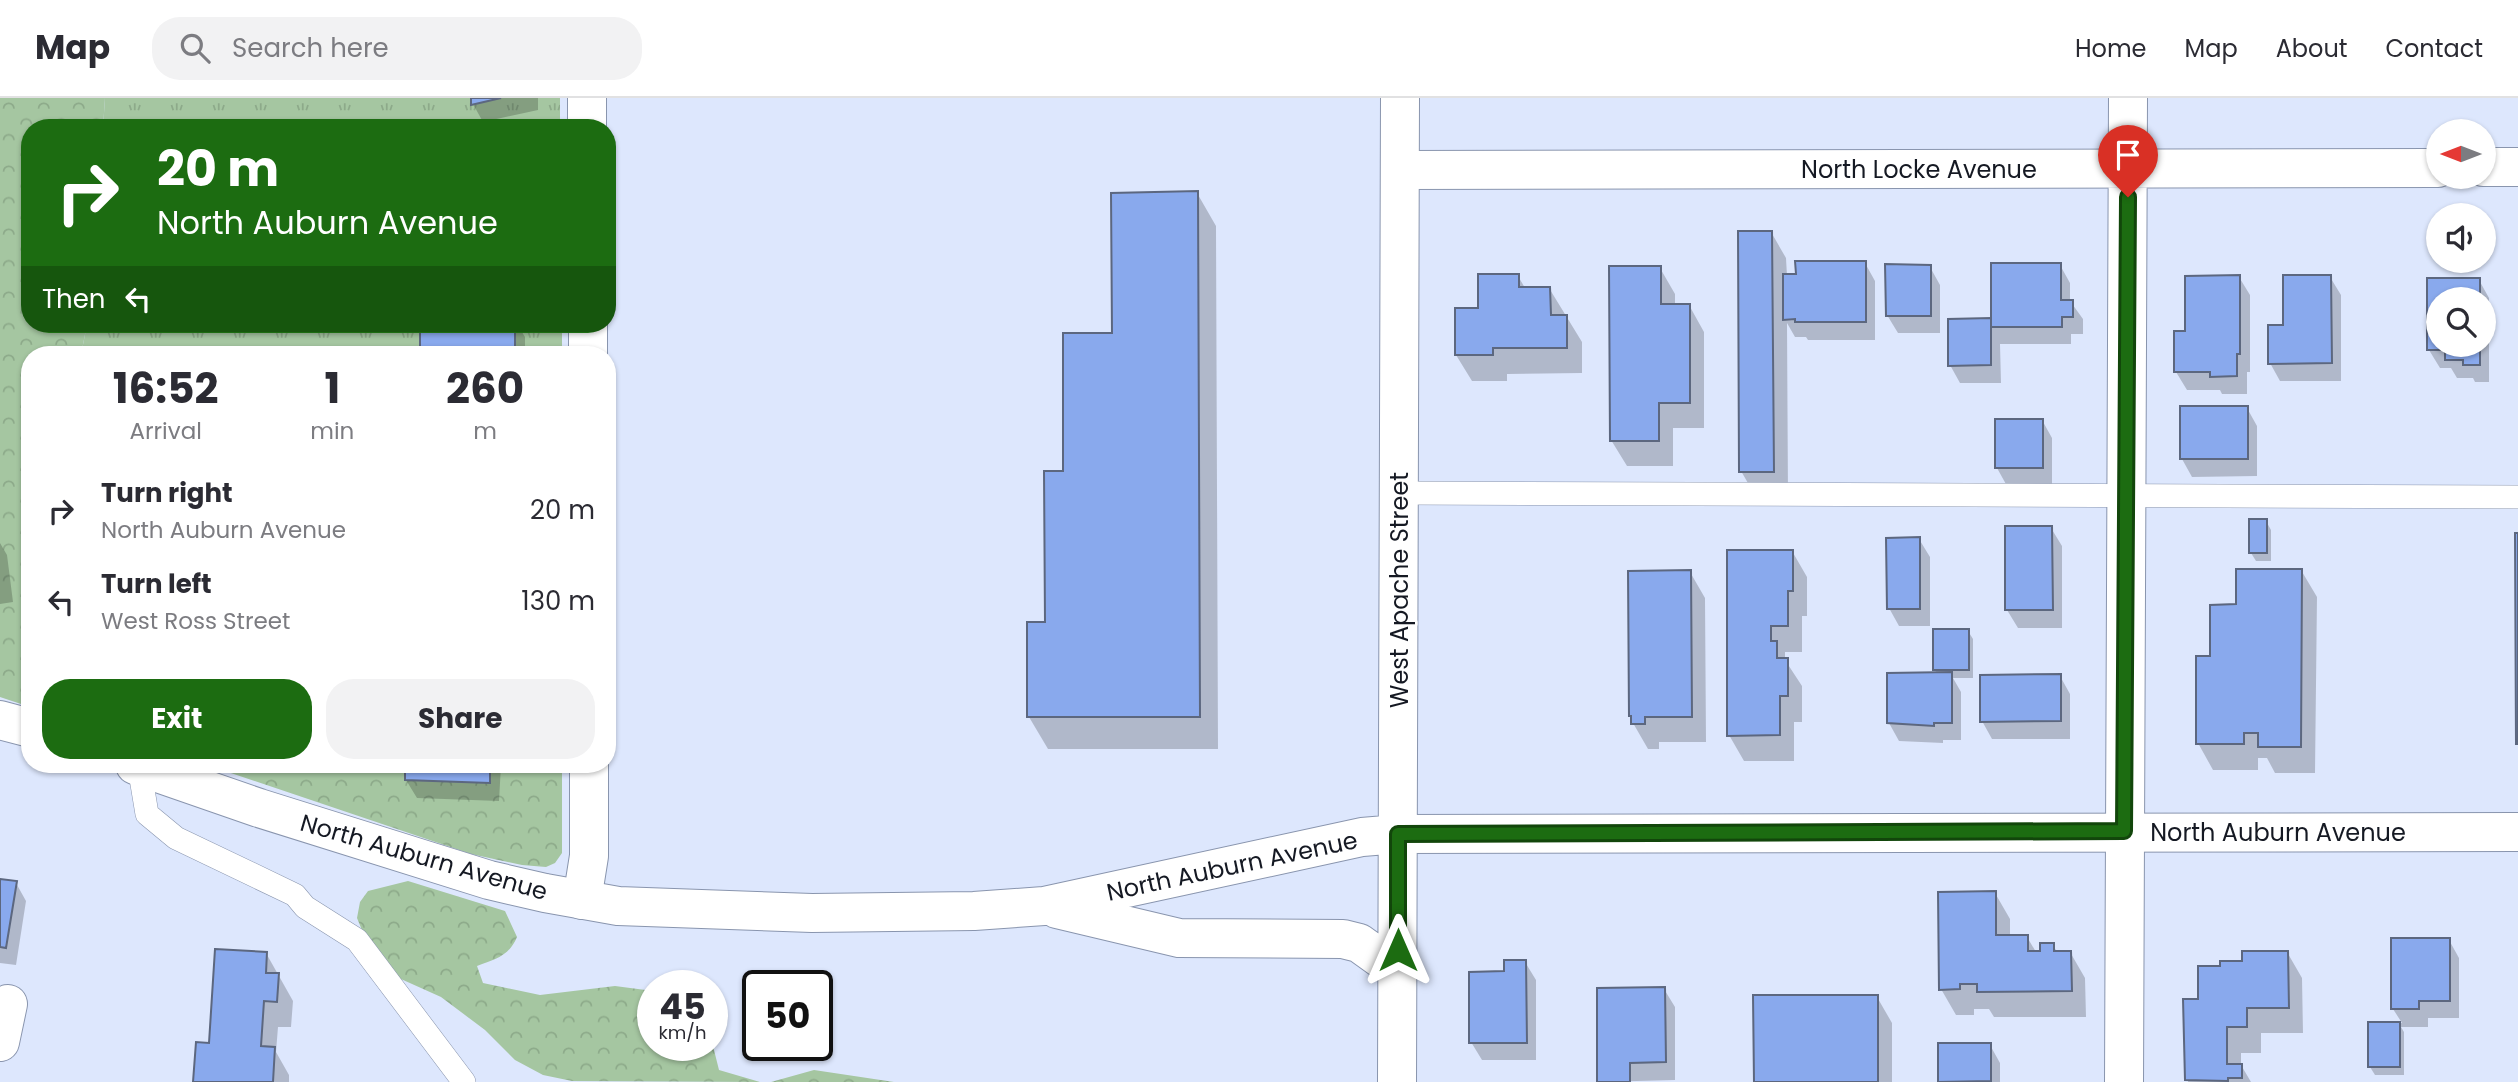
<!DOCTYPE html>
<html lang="en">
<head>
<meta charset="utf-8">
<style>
  :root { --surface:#fff; --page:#f2f2f3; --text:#2b2b33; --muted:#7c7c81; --line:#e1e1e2; --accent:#1c6c11 }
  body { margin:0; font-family:Poppins,sans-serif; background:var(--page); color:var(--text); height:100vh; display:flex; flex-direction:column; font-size:26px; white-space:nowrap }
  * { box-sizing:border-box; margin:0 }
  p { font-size:23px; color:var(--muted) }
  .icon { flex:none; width:38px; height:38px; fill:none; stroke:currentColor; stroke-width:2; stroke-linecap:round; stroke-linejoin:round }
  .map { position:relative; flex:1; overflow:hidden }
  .panel { position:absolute; left:21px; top:248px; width:595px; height:427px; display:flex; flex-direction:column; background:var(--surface); border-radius:28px; box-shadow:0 2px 5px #0004 }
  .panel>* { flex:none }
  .hud { position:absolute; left:21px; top:21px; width:595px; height:214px; border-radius:28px; box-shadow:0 2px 5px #0004; background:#1c6c11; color:#fff; overflow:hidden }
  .needle { width:46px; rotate:270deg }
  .fabs { position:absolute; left:2426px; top:21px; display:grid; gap:14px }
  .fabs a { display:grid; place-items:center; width:70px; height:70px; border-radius:50%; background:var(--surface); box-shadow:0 2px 5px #0004; font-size:35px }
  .speed { position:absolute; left:637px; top:872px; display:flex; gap:14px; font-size:35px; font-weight:700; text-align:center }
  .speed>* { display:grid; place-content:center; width:91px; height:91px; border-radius:50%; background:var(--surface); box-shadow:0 2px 5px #0004; line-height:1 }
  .speed small { font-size:18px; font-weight:400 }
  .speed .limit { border:4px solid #111; border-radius:10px; background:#fff; color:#111 }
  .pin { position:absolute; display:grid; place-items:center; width:60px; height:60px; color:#fff; margin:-72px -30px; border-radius:50% 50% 50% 0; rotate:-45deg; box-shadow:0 0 7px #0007 }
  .pin .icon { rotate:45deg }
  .me { position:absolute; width:77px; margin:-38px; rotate:0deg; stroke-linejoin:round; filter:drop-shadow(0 0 5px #0008) }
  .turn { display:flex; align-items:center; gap:24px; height:147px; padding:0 21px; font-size:32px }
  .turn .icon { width:91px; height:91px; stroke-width:2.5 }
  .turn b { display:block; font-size:49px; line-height:60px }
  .then { display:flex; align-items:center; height:66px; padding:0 21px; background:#0003; gap:14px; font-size:26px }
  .eta { display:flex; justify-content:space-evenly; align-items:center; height:119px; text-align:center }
  .eta b { font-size:42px; font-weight:700; line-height:49px }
  .cta { display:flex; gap:14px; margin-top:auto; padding:14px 21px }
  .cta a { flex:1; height:80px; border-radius:28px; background:var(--accent); color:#fff; font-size:28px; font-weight:700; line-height:80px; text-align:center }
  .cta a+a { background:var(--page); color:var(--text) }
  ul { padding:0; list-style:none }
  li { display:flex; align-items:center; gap:21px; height:91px; padding:0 21px }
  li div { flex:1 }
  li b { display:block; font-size:26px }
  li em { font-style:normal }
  header { display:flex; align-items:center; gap:42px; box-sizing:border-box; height:98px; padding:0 35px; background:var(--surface); border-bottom:2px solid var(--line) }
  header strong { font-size:33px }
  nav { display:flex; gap:38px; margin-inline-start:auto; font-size:24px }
  .search { width:490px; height:63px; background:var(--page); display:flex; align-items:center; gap:18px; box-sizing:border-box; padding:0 24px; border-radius:28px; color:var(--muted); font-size:26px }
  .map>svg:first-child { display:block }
  .forest { fill:url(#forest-crowns) }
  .park { fill:url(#park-tufts) }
  .shadow { fill:#0003; fill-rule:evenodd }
  .building { fill:#89a9ed; stroke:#5c677f; stroke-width:2 }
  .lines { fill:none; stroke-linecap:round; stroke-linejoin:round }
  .service-casing { stroke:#8995ae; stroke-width:24 }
  .minor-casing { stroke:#8995ae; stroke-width:40 }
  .secondary-casing { stroke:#8995ae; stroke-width:40 }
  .service { stroke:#fff; stroke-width:23 }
  .minor { stroke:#fff; stroke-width:38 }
  .secondary { stroke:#fff; stroke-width:38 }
  .route-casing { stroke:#12460b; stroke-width:18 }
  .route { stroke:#1c6c11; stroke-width:12 }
  .labels { text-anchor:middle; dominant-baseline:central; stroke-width:5; stroke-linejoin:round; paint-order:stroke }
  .street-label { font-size:24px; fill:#151923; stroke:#fff }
</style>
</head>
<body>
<header>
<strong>Map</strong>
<div class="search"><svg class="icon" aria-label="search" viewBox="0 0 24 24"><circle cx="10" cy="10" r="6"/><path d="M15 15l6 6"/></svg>Search here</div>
<nav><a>Home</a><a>Map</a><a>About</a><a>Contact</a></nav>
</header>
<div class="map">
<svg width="2518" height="984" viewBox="0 0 2518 984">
  <defs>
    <pattern id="forest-crowns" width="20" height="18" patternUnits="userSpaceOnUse" patternTransform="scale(1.75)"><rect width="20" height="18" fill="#a5c6a1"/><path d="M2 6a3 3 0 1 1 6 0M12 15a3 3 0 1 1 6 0" fill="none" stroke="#8daa8a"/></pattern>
    <pattern id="park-tufts" width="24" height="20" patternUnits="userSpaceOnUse" patternTransform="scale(1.75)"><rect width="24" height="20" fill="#a5c6a1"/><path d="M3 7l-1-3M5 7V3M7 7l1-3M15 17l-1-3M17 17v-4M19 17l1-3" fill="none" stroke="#8daa8a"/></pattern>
  </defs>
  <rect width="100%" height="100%" fill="#dde7fd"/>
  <path class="forest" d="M0,0H105L103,30H30V226H87L81,257H30V609L0,599Z
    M207,667H562V755L555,765L546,769L522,767L471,756Z
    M408,783L505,813L517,839C509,858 496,861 477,868L483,885L540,897L615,888L653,893V947H712V944L719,972L760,984L572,983L543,977L515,962L485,932L441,899L392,877L364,837L357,820L360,804L368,793Z
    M814,972L894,984H771Z"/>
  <path class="park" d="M105,0H560V30H103Z
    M87,226H562V257H81Z"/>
  <path class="shadow" d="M473,0H538V12L483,24L473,6Z
    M1197,95L1216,128L1218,651H1048L1029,619L1047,526L1065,374L1113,236Z
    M1771,134L1786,160L1787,178L1865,165L1875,183V242H1808L1806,239H1795L1787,225L1788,399H1756L1741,373Z
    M2060,167L2070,185V203L2083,221V236H2071V246H2000L2001,285H1960L1950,267L1993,222Z
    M1930,169L1940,187V235H1898L1887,217Z
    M1660,170L1675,196V207H1689L1704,234V330H1673V368H1627L1611,342Z
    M1518,178L1525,190H1549L1582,244V275L1507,276V283H1472L1456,257L1480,212Z
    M2239,179L2250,197V274H2247V296H2222L2220,292H2187L2176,274L2186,234Z
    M2330,179L2341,197V283H2280L2270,265L2285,229Z
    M2428,182H2479L2489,200V284H2475L2473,280H2457L2451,270H2440L2429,252ZM2438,201H2483V247H2438Z
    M422,226H517L525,239V257H422Z
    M2247,310L2257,328V378L2192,379L2182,361Z
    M2042,322L2052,340V388H2007L1997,370Z
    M2266,423L2271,432V463H2256L2251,455Z
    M2051,430L2062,448V530H2018L2007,512Z
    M1919,441L1930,459V528H1899L1889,510Z
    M0,445L7,457L13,504L0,506Z
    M1792,453L1807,479V518H1802V554H1785V562L1802,588V624H1794V663H1744L1729,637Z
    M2301,472L2317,499L2315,675H2275L2267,660H2258V672H2213L2198,645L2212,559L2238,508Z
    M1690,474L1705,500L1706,644H1659V651H1648L1633,625Z
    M1968,533L1973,541V580H1953L1961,594V642H1943V645L1899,643L1889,625L1937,576L1935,572Z
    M2060,578L2070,596V641H1992L1982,623Z
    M407,667H501L499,703L417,700L406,682Z
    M0,783L16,785L26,803L16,867L0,865Z
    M1995,795L2010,821V839H2027L2036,854H2042L2053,847L2057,854H2070L2085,880L2086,919H1994L1989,911H1974V917H1956L1941,891Z
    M2449,842L2459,860V920H2428V929H2401L2404,934V977H2375L2370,969V926L2402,925L2393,911Z
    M2287,854L2302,880L2303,935H2261V955H2241V967L2251,984H2188L2200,903L2222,870Z
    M266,855L293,903L291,929H278L276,954L289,977V984H195L211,947Z
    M1525,864L1536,882V962H1482L1471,944L1506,875Z
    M1664,891L1675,909V982L1599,984Z
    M1877,899L1892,925V984H1755Z
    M1940,947H1990L2000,965V984H1940Z"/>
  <path class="building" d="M471,0H501L471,7Z
    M1198,93L1200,619H1027V524H1045L1044,373H1063V235H1112L1111,95Z
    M1738,133H1772L1774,374H1739Z
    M1795,163H1866V224H1795V221L1783,222V176H1796Z
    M1991,165H2061V202H2073V219H2062V229H1991Z
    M1885,166L1931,167V218H1886Z
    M1609,168H1661V206H1690V305H1659V343H1610Z
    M1478,176H1519V189H1550L1551,217H1567V250H1493V257H1455V210H1478Z
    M2240,177V256H2237V278L2210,279V274H2174V233H2185V178Z
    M2283,177H2331L2332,265L2268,266V227H2283Z
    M2427,180H2480V201H2438V247H2480V267H2463V262H2445V252H2427Z
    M1991,220V267L1948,268V221Z
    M420,226H515V257H420Z
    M2180,308H2248V361H2180Z
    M1995,321H2043V370H1995Z
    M2249,421H2267V455H2249Z
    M2005,428H2052L2053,512H2005Z
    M2515,435H2518V646H2516Z
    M1920,439V511H1887L1886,440Z
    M1727,452H1793V493H1788V528H1771V543H1777V560H1788V598H1780V637L1727,638Z
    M2236,471H2302L2301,649H2258V635H2244V646H2196V558H2210V507L2236,506Z
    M1691,472L1692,619H1645V626H1631V618H1629L1628,473Z
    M1933,531H1969V572H1933Z
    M1952,574V625H1934V628L1887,625V575Z
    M2061,576V623L1980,624V577Z
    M405,667H490V685L405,682Z
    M0,781L17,783L6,850L0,849Z
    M1996,793V837H2028V853H2040V845H2054V853H2071L2072,893L1977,894V886H1960V891L1939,892L1938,794Z
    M2391,840H2450V903H2419V911H2391Z
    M215,851L267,854L266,875H279L277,904L264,903L261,948L275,949L273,984H193L196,944L209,945Z
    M2242,853H2288L2289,910H2247V929H2227V966H2242V980H2228V983L2185,982L2183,901H2198V868H2220V863H2242Z
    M1504,862H1526L1527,945H1469V874L1504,873Z
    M1665,889L1666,964L1630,965V984H1597V890Z
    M1753,897H1878V984H1754Z
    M2368,924H2400V969H2368Z
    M1938,945H1991V983L1938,984Z"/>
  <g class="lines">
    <g class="service-casing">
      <path id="service" d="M1399,395L2518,399
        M139,668L147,716L176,740L295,797L305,809L357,842L464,984"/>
    </g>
    <g class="minor-casing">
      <path id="minor" d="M587,0V30
        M2483,69H2518
        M1400,72L2438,70
        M588,226V257
        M582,802L589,758V667
        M0,944L8,906
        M2124,984L2128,0"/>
    </g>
    <g class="secondary-casing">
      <path id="secondary" d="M0,622L30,630
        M135,667L259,710L489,782L545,795L618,808L812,815L974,813L1044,808L1362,739L1398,736L2518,734
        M1057,811L1179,840L1343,841L1359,845L1398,873
        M1397,984L1400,0"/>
    </g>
    <use href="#service" class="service"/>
    <use href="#minor" class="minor"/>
    <use href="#secondary" class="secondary"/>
  </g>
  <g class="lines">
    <g class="route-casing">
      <path id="route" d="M1398,852V736L2124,733L2128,99"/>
    </g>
    <use href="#route" class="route"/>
  </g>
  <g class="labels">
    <g class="street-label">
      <text x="1919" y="71">North Locke Avenue</text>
      <text transform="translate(1399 492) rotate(-90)">West Apache Street</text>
      <text x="2278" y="734">North Auburn Avenue</text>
      <text transform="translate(424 759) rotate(16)">North Auburn Avenue</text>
      <text transform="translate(1232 768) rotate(-12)">North Auburn Avenue</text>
    </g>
  </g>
</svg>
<div class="fabs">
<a><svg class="needle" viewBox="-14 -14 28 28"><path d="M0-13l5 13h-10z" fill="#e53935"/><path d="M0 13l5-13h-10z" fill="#7c7c81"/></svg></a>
<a><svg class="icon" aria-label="sound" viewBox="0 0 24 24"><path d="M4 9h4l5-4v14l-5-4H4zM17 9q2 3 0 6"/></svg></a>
<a><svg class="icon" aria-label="search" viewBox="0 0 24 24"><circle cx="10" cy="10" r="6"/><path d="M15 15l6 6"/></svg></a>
</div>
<div class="speed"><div>45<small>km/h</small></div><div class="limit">50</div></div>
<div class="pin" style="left:2128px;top:99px;background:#d93025"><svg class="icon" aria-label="arrive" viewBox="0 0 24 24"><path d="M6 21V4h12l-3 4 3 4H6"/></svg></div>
<svg class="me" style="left:1398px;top:852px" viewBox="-20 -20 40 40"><path d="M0-17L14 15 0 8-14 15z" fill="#1c6c11" stroke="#fff" stroke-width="4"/></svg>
<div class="hud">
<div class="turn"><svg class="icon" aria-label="right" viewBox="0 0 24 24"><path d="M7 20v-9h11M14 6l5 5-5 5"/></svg><div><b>20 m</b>North Auburn Avenue</div></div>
<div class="then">Then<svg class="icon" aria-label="left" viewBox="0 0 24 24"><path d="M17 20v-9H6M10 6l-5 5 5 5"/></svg></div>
</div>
<section class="panel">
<div class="eta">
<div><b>16:52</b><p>Arrival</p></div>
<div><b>1</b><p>min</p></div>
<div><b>260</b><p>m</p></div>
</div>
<ul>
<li><svg class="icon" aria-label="right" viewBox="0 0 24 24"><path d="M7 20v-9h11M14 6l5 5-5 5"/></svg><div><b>Turn right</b><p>North Auburn Avenue</p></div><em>20 m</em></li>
<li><svg class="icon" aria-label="left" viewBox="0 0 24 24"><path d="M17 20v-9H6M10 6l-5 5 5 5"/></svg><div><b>Turn left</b><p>West Ross Street</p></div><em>130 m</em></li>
</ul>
<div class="cta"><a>Exit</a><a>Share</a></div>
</section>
</div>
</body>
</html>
